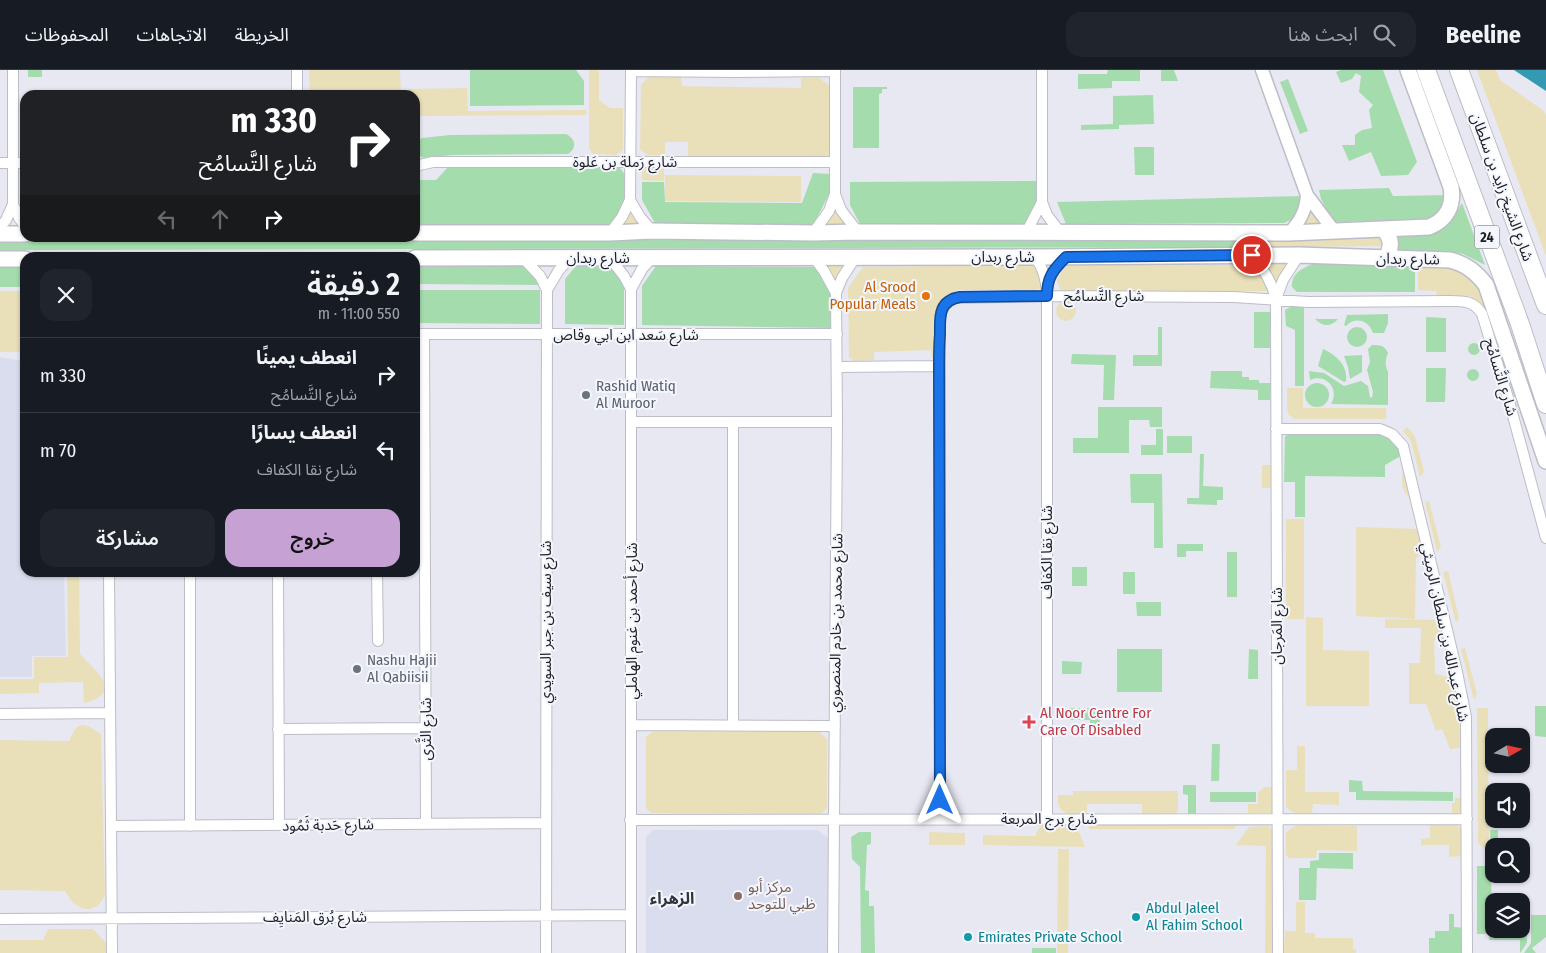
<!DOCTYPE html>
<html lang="ar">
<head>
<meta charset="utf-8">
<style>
  :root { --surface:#171b24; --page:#20242c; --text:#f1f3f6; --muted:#9ea1a6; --line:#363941; --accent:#c6a2d4 }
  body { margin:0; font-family:"Fira Sans Condensed","Noto Sans Arabic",sans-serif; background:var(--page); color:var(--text); direction:rtl; height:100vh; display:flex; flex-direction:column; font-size:19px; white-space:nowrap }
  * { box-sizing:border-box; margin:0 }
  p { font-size:16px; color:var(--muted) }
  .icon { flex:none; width:28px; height:28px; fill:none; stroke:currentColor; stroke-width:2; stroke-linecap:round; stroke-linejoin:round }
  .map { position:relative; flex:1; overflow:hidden; direction:ltr }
  .sheet { position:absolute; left:20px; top:182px; width:400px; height:325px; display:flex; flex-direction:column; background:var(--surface); border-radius:15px; box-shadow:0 1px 4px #0004; direction:rtl }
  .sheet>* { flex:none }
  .guide { position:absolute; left:20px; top:20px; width:400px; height:152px; border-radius:15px; box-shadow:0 1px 4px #0004; direction:rtl; background:#202124; color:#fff; overflow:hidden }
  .needle { width:32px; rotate:81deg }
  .fabs { position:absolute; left:1485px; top:658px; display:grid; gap:10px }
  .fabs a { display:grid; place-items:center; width:45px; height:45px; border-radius:10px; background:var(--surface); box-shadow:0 1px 4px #0004; font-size:25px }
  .pin { position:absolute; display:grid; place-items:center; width:42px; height:42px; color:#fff; margin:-21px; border:2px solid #fff; border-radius:50%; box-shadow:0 1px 5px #0007 }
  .me { position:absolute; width:55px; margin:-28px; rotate:0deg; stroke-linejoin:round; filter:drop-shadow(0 0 4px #0008) }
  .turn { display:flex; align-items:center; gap:18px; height:105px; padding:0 20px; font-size:22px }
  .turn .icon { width:65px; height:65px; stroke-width:2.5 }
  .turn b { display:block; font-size:35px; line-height:42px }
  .lanes { display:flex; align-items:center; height:48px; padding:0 20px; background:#0003; justify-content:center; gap:25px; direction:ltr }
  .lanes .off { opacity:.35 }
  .round { display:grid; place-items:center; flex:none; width:52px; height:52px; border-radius:15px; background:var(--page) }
  .overview { display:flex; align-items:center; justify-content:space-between; height:85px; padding:0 20px }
  h1 { font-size:30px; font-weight:600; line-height:38px }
  .primary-button { display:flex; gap:10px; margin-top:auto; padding:10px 20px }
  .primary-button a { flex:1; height:58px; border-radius:15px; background:var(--accent); color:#111; font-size:20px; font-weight:600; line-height:58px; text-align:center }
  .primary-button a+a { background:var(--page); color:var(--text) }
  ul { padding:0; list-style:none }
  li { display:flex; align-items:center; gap:15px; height:75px; padding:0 20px; border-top:1px solid var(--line) }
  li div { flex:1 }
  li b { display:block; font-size:19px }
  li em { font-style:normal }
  header { display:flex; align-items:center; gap:30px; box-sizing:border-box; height:70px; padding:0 25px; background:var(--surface); border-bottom:1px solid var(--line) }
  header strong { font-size:24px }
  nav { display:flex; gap:28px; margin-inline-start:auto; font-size:18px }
  .search { width:350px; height:45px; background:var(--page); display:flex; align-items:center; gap:12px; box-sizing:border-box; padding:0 18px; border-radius:15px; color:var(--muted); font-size:19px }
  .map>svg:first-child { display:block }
  .built { fill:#daddee }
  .green { fill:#a5dcad }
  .sand { fill:#e9e0ba }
  .water { fill:#3499b3 }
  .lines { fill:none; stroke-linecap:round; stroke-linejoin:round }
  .minor-casing { stroke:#bcbdc7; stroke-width:12 }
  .tertiary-casing { stroke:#bcbdc7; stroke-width:15 }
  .secondary-casing { stroke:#bcbdc7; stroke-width:18 }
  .trunk-casing { stroke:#bcbdc7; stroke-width:20 }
  .minor { stroke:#fff; stroke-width:10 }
  .tertiary { stroke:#fff; stroke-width:12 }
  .secondary { stroke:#fff; stroke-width:15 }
  .trunk { stroke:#fff; stroke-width:18 }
  .route-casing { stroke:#114b97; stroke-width:12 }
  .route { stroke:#1a73e8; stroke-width:9 }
  .food-dot { fill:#e8710a; stroke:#f4f6fe; stroke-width:2 }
  .worship-dot { fill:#6b7280; stroke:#f4f6fe; stroke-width:2 }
  .health-dot { fill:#e0444e; stroke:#f4f6fe; stroke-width:2 }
  .education-dot { fill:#8d6e63; stroke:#f4f6fe; stroke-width:2 }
  .culture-dot { fill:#0f9aa8; stroke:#f4f6fe; stroke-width:2 }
  .labels { text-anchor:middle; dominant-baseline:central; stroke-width:4; stroke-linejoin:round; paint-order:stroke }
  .shield { fill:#f4f6fe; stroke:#5e6065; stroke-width:1 }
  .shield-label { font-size:14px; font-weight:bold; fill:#1e1f23 }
  .street-label { font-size:15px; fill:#1e1f23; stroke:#f4f6fe }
  .food-label { font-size:15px; fill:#c56008; stroke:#f4f6fe; text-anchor:end }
  .worship-label { font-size:15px; fill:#5b616d; stroke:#f4f6fe; text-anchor:start }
  .health-label { font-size:15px; fill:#be3a42; stroke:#f4f6fe; text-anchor:start }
  .education-label { font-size:15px; fill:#785e54; stroke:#f4f6fe; text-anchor:start }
  .culture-label { font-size:15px; fill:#0d838f; stroke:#f4f6fe; text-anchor:start }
  .neighbourhood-label { font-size:16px; font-weight:bold; fill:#32343b; stroke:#f4f6fe }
</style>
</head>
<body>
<header>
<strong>Beeline</strong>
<div class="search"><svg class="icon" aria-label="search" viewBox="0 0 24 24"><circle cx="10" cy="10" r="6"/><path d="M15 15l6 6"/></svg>ابحث هنا</div>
<nav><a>الخريطة</a><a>الاتجاهات</a><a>المحفوظات</a></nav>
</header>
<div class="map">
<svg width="1546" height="883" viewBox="0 0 1546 883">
  <rect width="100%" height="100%" fill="#e7e8f2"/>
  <path class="built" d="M0,287L22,291L25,287V502L64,503L66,586H32V607H0Z
    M653,760H818L830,770V883H646V767Z"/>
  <path class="green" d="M28,0H42V7H28Z
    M470,0H576L584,11V35L470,36Z
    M1108,0H1140V11H1112V18L1078,19V4H1107Z
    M1161,0H1174L1178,11H1161Z
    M1341,0H1383L1417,92L1408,105L1381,106L1371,82L1349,91L1342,75H1355V65L1362,60L1372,58L1369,40L1373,35L1359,22L1361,6L1356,3L1352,9L1341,13L1336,2Z
    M1288,9L1308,61L1300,64L1280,12Z
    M853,17H887V19H882V23L879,24V78H853Z
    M1153,25L1154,54L1119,55V59L1081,60V55L1113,54V26Z
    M566,64C576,69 577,78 568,84L452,85L424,88L418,85L416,82V72L422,68L450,65Z
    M1134,77H1154V105H1135Z
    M448,97L620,98L626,106L625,133L610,156H415V110H436Z
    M25,100V137L22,133V103Z
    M813,103L830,104V122L814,154L656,155L642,130V112H664L665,132L802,133Z
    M1038,111V132L1025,155L860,154L850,135V112Z
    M1389,118L1393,126L1452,125L1449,139L1432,150L1333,152L1321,129L1319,120Z
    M1306,126L1297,147L1284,153L1066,154L1057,132Z
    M1462,133L1485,195L1463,184L1453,182L1397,181L1399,171L1394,160L1447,153L1455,145Z
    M1267,167V177L0,180V169Z
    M1312,194L1415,195V222H1297L1292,217C1291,204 1301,199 1312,194Z
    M0,195H25V217H0Z
    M415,196H532L542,215L415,214Z
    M576,196L616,197L624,209V255L565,254V209Z
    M656,196L817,197L831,220V258L642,255V216Z
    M415,220H540V254L415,253Z
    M1292,236H1304V316H1295V260L1286,256L1285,240Z
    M1254,242H1271L1270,278H1254Z
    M1388,244V253L1384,263H1373C1369,250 1355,246 1346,256L1344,255L1347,245Z
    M1426,247L1446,248V282H1426Z
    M1315,249H1338C1331,257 1323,257 1315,249Z
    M1158,257H1162V296H1133V285H1158Z
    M1347 267a10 10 0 1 1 20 0a10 10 0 1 1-20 0Z
    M1468 279a6 6 0 1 1 12 0a6 6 0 1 1-12 0Z
    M1372,275C1381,275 1384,275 1388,283C1385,289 1385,296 1388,302V335L1331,334C1340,319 1326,303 1310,310L1309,301L1324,303L1344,316L1361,311L1368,316L1370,327L1372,328L1373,322L1367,300L1370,292L1368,279Z
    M1323,279C1336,285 1348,295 1346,311L1344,312L1318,296Z
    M1072,284L1116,285L1114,330H1103L1104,295L1071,294Z
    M1362,285V302L1350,309L1348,297L1344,286Z
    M1426,298H1446L1445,332H1426Z
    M1467 305a6 6 0 1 1 12 0a6 6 0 1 1-12 0Z
    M1211,301H1242V307H1249V310H1259V313H1271L1270,330H1258V320L1210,318Z
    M1305 325a12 12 0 1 1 24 0a12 12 0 1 1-24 0Z
    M1098,337H1162V357H1150L1149,350H1129V383H1073V368H1098Z
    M1156,359H1163V385H1141V375H1156Z
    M1296,362H1386L1404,384L1385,395V407L1305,406V447H1295V412H1284L1285,366Z
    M1167,366H1192V383H1167Z
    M1200,384H1204L1203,416L1223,417V430H1217V435L1187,434V428H1199Z
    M1130,404H1162L1163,478H1154V433H1131Z
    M1177,474H1203V481H1186V487H1177Z
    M1227,482H1237V527H1227Z
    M1072,497H1087V516H1072Z
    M1123,502H1135V524H1123Z
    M1136,532H1161V546H1137Z
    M1117,579H1162V622H1117Z
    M1249,579L1258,580V609H1248Z
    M1062,591L1082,592L1081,604H1062Z
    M1535,636H1546V667L1535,666Z
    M1068,638H1100V665L1090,659V650H1067Z
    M1212,674H1220L1219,711H1211Z
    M1349,710L1362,711L1363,721L1453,722V731L1356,730V722H1349Z
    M1183,715H1196V744H1188V725L1183,724Z
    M1210,722H1256V732H1210Z
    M1490,760H1498V773L1501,774V776H1494V783H1491Z
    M859,762H871V774L867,775L865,820L869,821V836H874L875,883H861L860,797L852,789L851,767Z
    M1319,783H1353V799L1317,798L1316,830H1299V798H1310V791L1319,790Z
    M1477,796H1493L1494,804L1503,805H1491L1492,846H1494V859H1521V846H1527V873L1520,883V870H1489V864H1477Z
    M1449,844H1454V857L1466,858L1462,883H1429V868H1435V861H1449Z
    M1531,845H1546V867L1532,878L1536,883H1524L1531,873Z
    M1032,878H1056V883H1032Z"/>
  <path class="sand" d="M309,0H400L401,25H310Z
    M589,0H599V30L610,38H623V80L616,85L593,84L589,78Z
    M1477,0H1496L1500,10L1544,41L1546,46V186Z
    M649,6L681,7L682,16L801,18V8H819L830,16L831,86L826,89L688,88V72H665V85H647L640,79L641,15Z
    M467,18L468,41L586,40V45L415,46V25H408V19Z
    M647,97H664V111L642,110V101Z
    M665,105L801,106V132L665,131Z
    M1312,135L1321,153H1301Z
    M633,137L644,155H622Z
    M836,138L845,154H826Z
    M1270,168H1386V176L1270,177Z
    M1264,189H1288L1277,217Z
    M1418,193L1468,197L1499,251L1470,226L1437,225L1436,221L1418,220Z
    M1073,194L1249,195L1263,202L1269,221H1061L1057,211C1061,202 1063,197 1073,194Z
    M844,195L835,211L826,196Z
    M1034,195L1041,201L1044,215L1041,219L1034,220H957L938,234V285L936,288H932L931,280L874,282V290L854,291L849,287L848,218L863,197Z
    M0,221H25V282H0Z
    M1056 241a10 10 0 1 1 20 0a10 10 0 1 1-20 0Z
    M1287,318H1303V338H1386V349H1294L1289,345L1287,339Z
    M1407,357L1415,366L1424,402L1420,407L1411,371L1403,361Z
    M1262,395H1272V416L1271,418H1262Z
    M1404,399L1411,429C1402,423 1400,410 1404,399Z
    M1429,431L1441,477L1437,482L1425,432Z
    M1286,449H1304V549H1286Z
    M1356,457L1420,459L1426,483L1416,488L1415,549L1356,546Z
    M1448,501L1459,548L1456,553L1443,502Z
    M67,503H79L80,584C96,601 125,623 84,633L83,612L39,613V623L0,624V609H34V587H68Z
    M1306,547L1323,548V580L1369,581V636H1306Z
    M1385,549L1441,550L1446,569L1434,570L1435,604L1457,609L1459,638L1460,678L1450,679L1442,659L1436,661L1426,634H1409V593H1420L1421,558H1385Z
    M1465,578L1477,624L1474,630L1461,579Z
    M1477,638H1488L1489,782L1478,773Z
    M83,655L90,657L101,664L105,825C100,838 87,844 75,834C71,831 68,826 65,821L0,820V670L69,671L75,659L79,656Z
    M654,661L819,662L827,669V738L821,744L651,743L646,738V667Z
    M1297,676H1305V722H1339V735L1313,734L1312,743C1302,743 1292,746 1286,736V700H1297Z
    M1264,717H1276L1275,739L1272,743H1248V734H1258V723Z
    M1073,721H1178V739L1176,744H1142V734H1087V744H1068L1061,740L1058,734V725H1073Z
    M1455,728H1466V735L1461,743H1452V733H1455Z
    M1236,754L1235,759H1089V755Z
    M1454,754C1469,759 1465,773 1465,786L1449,787V775H1421V769L1430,768V755Z
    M1299,755L1357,756V781L1317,780L1316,788H1289L1286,785V763L1291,758Z
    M1040,756L1077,757L1085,777L983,775V765L1035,766Z
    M1268,756L1275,762V883H1265L1266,776L1236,775L1249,757Z
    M929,762L965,763V775H929Z
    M1058,779H1069L1068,883H1057Z
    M1296,832H1305V863H1315V868H1353V879H1356V883H1284L1285,861H1296Z
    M48,859H93L108,875V883H0V870H43Z"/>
  <path class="water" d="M1514,0H1546V21Z"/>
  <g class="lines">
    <g class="minor-casing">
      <path id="minor" d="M13,0V134L19,148L25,156
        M1042,0V132L1047,145L1060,162
        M631,1L732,2L835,1
        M297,25V0
        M0,93H25
        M415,96L433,92H835
        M835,124L841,140L858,162
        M630,130L640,147L652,161
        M0,157L6,150L13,134
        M610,163L622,147L630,130L631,0
        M813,163L829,141L835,124V0
        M1026,163L1042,132
        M1252,185C1264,199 1272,212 1276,229L1278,883
        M1035,187C1044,199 1047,211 1047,226V749
        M610,188L624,206L631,219V883
        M814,188L824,201L836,223
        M524,189L540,206L547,220L546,883
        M1047,214L1055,199L1066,187
        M631,219L642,199L652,188
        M547,220L559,200L570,188
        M1276,229L1283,210L1299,185
        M415,264H837
        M424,264L426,753
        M837,297L939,296
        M632,352H837
        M733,352V656
        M1276,359H1380L1392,364L1403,376L1457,602L1466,647L1467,883
        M109,502L112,883
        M190,502V756
        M278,502L279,755
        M377,502L378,571
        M0,644L110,643
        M632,655L835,656
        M278,659L426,658
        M940,749V249C941,239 945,233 954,228L1047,226L1234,227L1308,232L1450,231C1464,231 1474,231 1482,244L1509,331L1546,468
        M630,750L1467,749
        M111,756L545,753
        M0,849L631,845
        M833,883L837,352L836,223L842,208L855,188"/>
    </g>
    <g class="tertiary-casing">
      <path id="tertiary" d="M1262,0L1307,125L1334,161
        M1289,163C1300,152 1306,141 1307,125"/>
    </g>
    <g class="secondary-casing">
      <path id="secondary" d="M1383,159C1392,168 1393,178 1385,188
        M415,163H610L652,161L813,163L858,162L1289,163L1429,157C1447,150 1454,135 1451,117L1408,0
        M0,164H25
        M415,188L1035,187L1299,185L1450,190C1466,194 1476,202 1486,215L1546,391
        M0,189H25"/>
    </g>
    <g class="trunk-casing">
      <path id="trunk" d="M1426,0L1520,254L1546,334
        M1459,0L1546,235"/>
    </g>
    <use href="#minor" class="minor"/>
    <use href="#tertiary" class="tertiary"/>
    <use href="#secondary" class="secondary"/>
    <use href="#trunk" class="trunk"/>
  </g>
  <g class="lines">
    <g class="route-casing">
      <path id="route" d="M940,730L939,296C939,286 939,275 940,264C940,247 938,231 960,227L1047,226C1047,207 1053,200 1066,187L1252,185"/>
    </g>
    <use href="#route" class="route"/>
  </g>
  <circle class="food-dot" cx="926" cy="226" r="5"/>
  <g class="worship-dot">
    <circle cx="586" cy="325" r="5"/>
    <circle cx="357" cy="599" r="5"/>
  </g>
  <path class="health-dot" d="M1026.5 644.5h5v5h5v5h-5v5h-5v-5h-5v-5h5z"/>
  <circle class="education-dot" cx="738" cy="826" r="5"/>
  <g class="culture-dot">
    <circle cx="1136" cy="847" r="5"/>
    <circle cx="968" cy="867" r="5"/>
  </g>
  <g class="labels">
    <rect class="shield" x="1474.5" y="155.5" width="25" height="23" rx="4"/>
    <g class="shield-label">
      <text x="1487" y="167">24</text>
    </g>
    <g class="street-label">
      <text x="625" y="92">شارع رَملة بن عَلوة</text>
      <text transform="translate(1502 117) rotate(70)">شارع الشيخ زايد بن سلطان</text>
      <text x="1003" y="187">شارع ربدان</text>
      <text x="598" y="188">شارع ربدان</text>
      <text transform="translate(1408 189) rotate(1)">شارع ربدان</text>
      <text x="1104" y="226">شارع التَّسامُح</text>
      <text x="626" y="265">شارع سَعد ابن ابي وقاص</text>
      <text transform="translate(1501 307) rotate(73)">شارع التَّسامُح</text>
      <text transform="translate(1047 482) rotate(-90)">شارع نقا الكفاف</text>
      <text transform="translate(632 551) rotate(-90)">شارع أحمد بن غنوم الهاملي</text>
      <text transform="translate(546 552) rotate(-90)">شارع سيف بن جبر السويدي</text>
      <text transform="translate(836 553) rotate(-89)">شارع محمد بن خادم المنصوري</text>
      <text transform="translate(1277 556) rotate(-90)">شارع المَرجان</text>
      <text transform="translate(1445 562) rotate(78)">شارع عبدالله بن سلطان الرميثي</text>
      <text transform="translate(426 659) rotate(-90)">شارع الثَّرى</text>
      <text x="1049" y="749">شارع برج المربعة</text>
      <text transform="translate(328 755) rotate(-1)">شارع حَدبة ثَمُود</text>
      <text x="315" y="847">شارع بُرق المَنايِف</text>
    </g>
    <g class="food-label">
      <text x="916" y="217">Al Srood<tspan x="916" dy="17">Popular Meals</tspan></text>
    </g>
    <g class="worship-label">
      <text x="596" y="316">Rashid Watiq<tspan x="596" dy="17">Al Muroor</tspan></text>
      <text x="367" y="590">Nashu Hajii<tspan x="367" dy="17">Al Qabiisii</tspan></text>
    </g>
    <g class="health-label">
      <text x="1040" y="643">Al Noor Centre For<tspan x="1040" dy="17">Care Of Disabled</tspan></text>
    </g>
    <g class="education-label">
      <text x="748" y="817">مركز أبو<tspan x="748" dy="17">ظبي للتوحد</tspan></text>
    </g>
    <g class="culture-label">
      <text x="1146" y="838">Abdul Jaleel<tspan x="1146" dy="17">Al Fahim School</tspan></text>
      <text x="978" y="867">Emirates Private School</text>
    </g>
    <g class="neighbourhood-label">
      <text x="672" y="828">الزهراء</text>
    </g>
  </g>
</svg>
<div class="fabs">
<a><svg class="needle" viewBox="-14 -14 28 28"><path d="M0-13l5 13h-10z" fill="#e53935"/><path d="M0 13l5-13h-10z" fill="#9ea1a6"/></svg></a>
<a><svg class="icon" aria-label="sound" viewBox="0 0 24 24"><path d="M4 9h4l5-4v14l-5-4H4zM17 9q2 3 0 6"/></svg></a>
<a><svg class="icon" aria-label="search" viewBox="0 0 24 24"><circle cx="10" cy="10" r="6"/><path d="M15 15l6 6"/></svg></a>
<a><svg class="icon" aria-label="layers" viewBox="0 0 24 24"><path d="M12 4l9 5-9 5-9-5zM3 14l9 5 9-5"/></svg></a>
</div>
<div class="pin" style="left:1252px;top:185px;background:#d93025"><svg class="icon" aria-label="arrive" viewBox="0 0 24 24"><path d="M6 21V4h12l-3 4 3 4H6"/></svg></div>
<svg class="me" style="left:940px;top:730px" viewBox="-20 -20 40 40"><path d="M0-17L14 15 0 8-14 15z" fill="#1a73e8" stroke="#fff" stroke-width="4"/></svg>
<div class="guide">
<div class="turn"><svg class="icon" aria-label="right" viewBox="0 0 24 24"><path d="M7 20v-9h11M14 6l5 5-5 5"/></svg><div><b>330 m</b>شارع التَّسامُح</div></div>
<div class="lanes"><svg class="icon off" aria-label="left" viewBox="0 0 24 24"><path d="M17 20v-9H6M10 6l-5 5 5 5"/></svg><svg class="icon off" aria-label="ahead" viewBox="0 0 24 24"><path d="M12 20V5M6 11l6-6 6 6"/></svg><svg class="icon" aria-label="right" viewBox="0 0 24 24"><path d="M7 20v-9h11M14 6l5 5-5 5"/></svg></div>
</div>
<section class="sheet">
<div class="overview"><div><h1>2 دقيقة</h1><p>550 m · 11:00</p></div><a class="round"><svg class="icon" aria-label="close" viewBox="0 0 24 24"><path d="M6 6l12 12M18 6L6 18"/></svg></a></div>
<ul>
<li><svg class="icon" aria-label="right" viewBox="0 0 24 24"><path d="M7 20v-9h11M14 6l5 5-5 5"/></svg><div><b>انعطف يمينًا</b><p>شارع التَّسامُح</p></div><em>330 m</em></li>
<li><svg class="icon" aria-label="left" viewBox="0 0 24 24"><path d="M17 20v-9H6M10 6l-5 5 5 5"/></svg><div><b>انعطف يسارًا</b><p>شارع نقا الكفاف</p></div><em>70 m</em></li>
</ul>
<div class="primary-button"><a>خروج</a><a>مشاركة</a></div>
</section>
</div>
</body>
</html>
